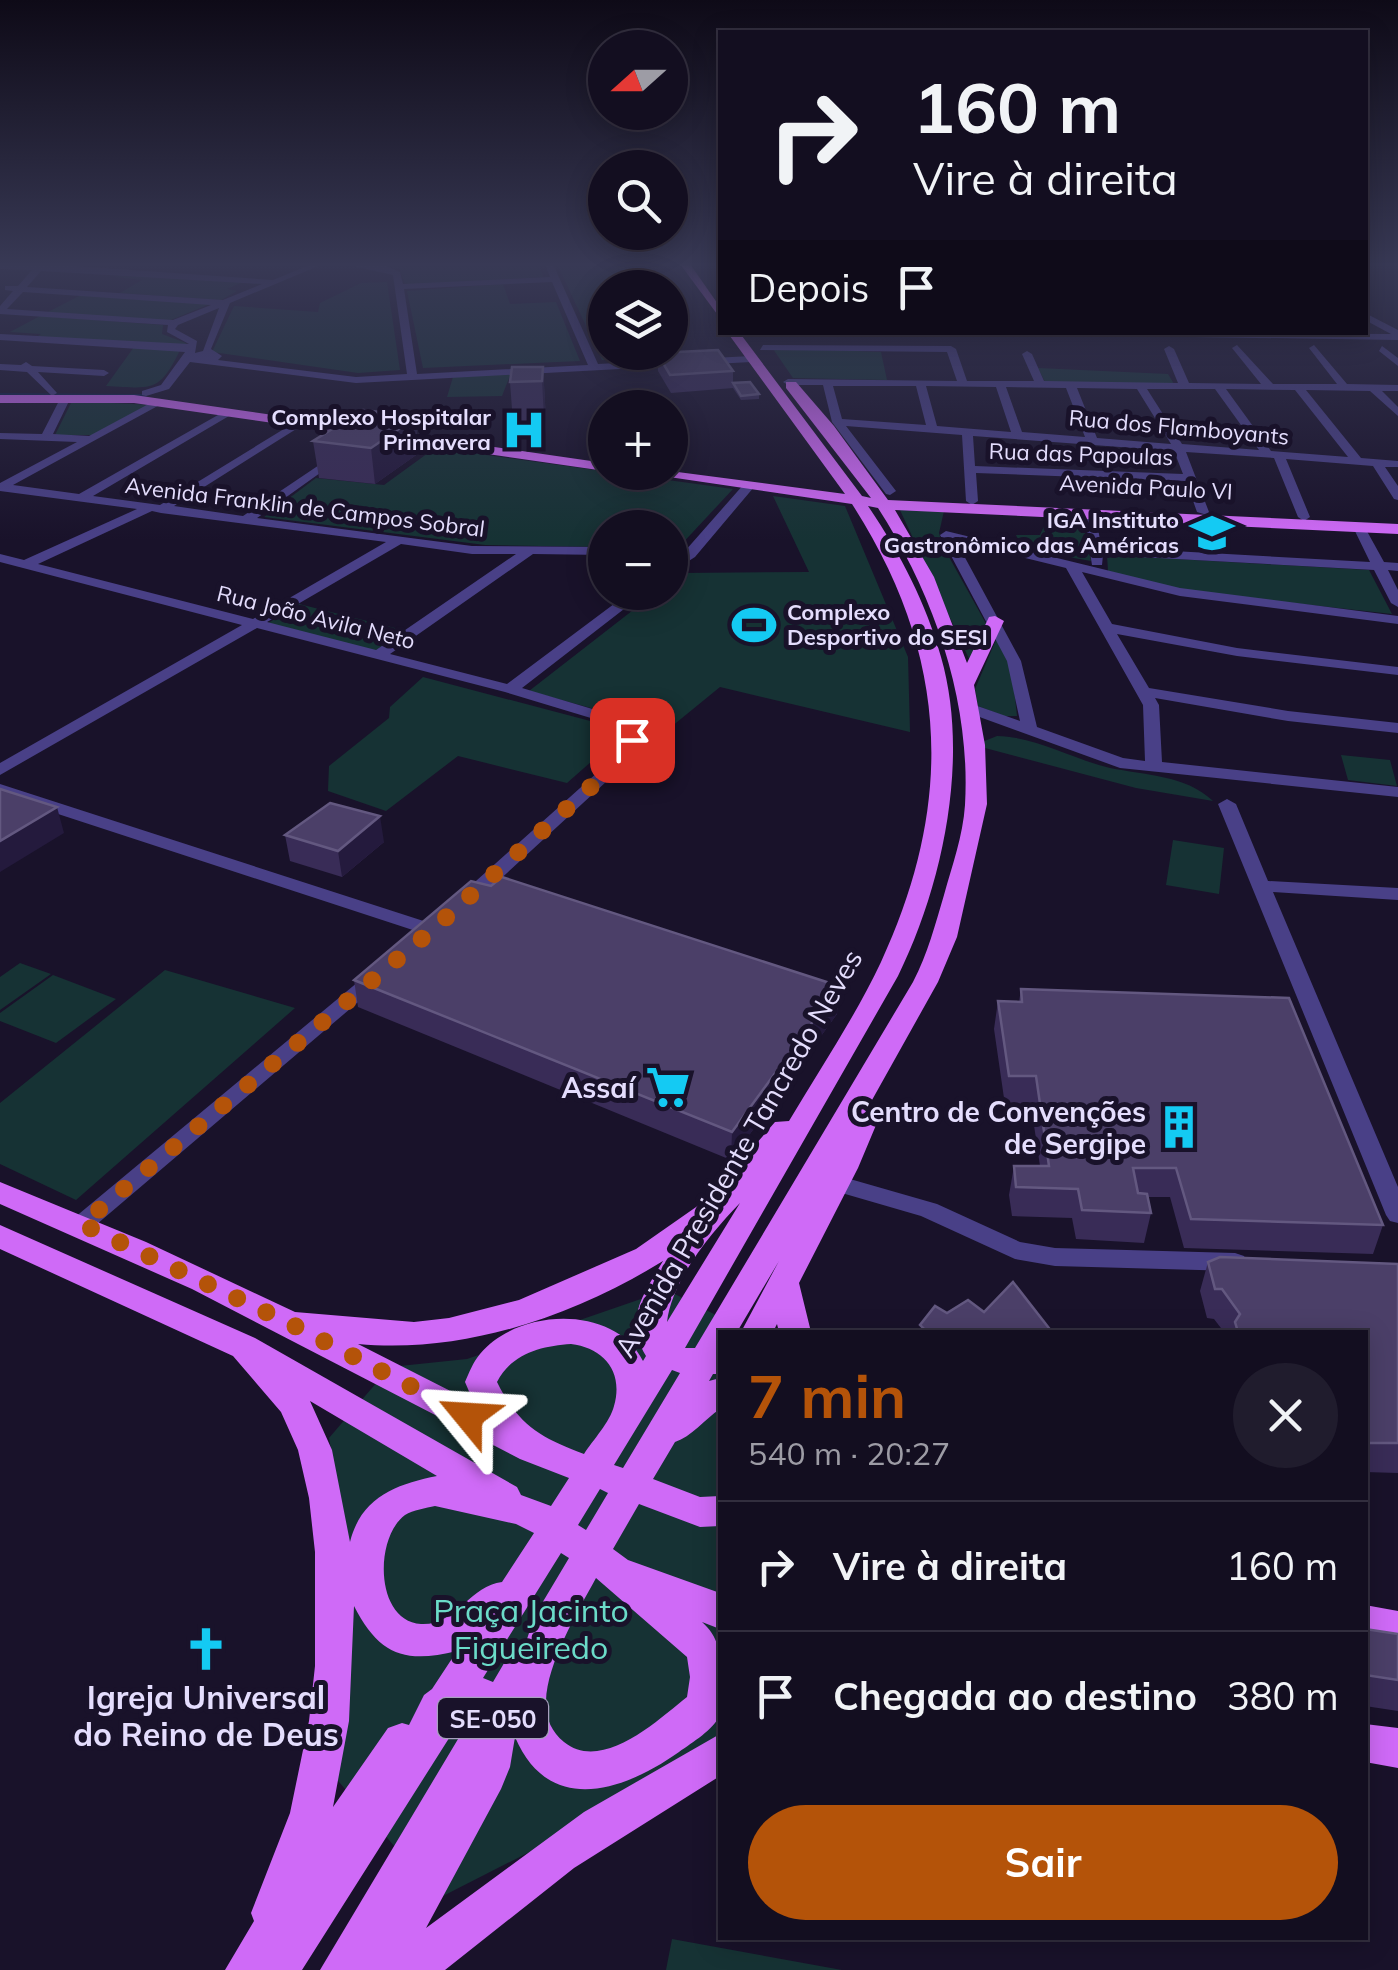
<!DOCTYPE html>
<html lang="pt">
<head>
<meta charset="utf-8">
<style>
  :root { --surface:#130e20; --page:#201c2d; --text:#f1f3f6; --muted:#9d9ca5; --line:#322e3e; --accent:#b45309 }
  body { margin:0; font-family:Mulish,sans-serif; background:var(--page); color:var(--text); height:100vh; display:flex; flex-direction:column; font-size:38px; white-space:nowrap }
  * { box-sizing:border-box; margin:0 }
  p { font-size:32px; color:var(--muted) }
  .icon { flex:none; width:55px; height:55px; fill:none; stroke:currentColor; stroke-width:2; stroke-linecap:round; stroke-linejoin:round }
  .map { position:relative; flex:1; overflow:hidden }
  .panel { position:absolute; left:718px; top:1330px; width:650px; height:610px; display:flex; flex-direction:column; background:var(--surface); border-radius:0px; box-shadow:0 5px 25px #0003,0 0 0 2px var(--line) }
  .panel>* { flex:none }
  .top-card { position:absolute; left:718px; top:30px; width:650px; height:305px; border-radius:0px; box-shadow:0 5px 25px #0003,0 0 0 2px var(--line); background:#130e20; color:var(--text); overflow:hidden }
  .needle { width:65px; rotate:249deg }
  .buttons { position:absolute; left:588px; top:30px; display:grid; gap:20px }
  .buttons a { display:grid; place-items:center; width:100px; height:100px; border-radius:50%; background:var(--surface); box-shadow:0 5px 25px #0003,0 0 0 2px var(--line); font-size:50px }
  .pin { position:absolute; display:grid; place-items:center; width:85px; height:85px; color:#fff; margin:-42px; border-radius:20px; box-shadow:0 5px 15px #0006 }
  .me { position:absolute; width:110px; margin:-55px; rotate:297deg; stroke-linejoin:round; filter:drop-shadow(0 0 8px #0008) }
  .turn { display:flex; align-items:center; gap:35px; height:210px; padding:0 30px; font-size:45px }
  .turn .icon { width:130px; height:130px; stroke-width:2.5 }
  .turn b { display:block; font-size:70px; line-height:85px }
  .then { display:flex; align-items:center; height:95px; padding:0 30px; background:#0003; gap:20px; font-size:38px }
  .round { display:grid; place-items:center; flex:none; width:105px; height:105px; border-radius:52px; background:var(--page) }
  .headline { display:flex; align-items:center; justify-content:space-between; height:170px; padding:0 30px }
  h1 { font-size:60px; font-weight:700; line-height:75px; color:var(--accent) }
  .button { display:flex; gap:20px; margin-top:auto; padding:20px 30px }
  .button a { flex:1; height:115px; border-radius:60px; background:var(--accent); color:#fff; font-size:40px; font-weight:700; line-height:115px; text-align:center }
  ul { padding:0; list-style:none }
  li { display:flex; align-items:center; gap:30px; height:130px; padding:0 30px; border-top:2px solid var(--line) }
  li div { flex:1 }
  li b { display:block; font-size:38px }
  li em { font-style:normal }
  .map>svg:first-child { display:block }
  .green { fill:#163234 }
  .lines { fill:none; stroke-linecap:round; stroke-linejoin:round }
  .canal { fill:#0e1e48; fill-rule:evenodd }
  .minor { fill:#494087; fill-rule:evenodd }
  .major { fill:#cf6af7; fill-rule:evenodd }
  .wall { fill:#392c57 }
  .shaded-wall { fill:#241a3d }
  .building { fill:#4b3f68; stroke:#635880; stroke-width:2.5 }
  .route { stroke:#b45309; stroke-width:18; stroke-dasharray:0 32.4 }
  .labels { text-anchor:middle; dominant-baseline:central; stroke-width:10; stroke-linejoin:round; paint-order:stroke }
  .far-poi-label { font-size:22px; font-weight:bold; fill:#e4ddfd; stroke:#19122a; text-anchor:end }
  .far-street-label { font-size:22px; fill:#e4ddfd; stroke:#19122a }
  .shield { fill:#19122a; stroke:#a7a0be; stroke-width:2.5 }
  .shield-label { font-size:25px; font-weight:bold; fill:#e4ddfd }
  .poi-label { font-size:28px; font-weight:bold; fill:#e4ddfd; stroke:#19122a; text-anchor:end }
  .street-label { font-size:28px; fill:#e4ddfd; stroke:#19122a }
  .near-park-label { font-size:32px; fill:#6bdbc9; stroke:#19122a }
  .near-poi-label { font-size:32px; font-weight:bold; fill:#e4ddfd; stroke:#19122a }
</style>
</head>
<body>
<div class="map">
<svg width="1398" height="1970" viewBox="0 0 1398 1970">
  <rect width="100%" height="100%" fill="#19122a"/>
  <path class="green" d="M370,264H539L543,277L411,285L405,283L399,268Z
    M557,264H640L649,287L605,288V352H670V347L674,357L602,360Z
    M121,274L243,282L227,289L237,291L221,300L120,293L142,280L115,277Z
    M387,282L400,370L358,373L212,352L234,306L318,312L320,303L361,283Z
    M503,284L510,304L556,302L580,361L423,368L407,291Z
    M83,294L212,303L166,322L46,313Z
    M40,316L163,325L162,334L186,343L185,347L35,338L41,334L10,332Z
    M850,346L856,351L881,352L887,380L793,378L773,349Z
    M134,347L180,350C159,394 151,388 106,386Z
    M1038,368L1168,374L1174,384L1045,382Z
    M511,373L502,396L447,397L453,377Z
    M72,401L153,405L93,435H55Z
    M435,448L733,489L679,547H670V528H605V547L485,545L264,517L316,478L384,485Z
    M773,496L845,506L908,657L910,732L720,687L660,736L656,726L529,691L655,593L670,592V581L680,573L809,572Z
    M899,508L944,511L939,533L943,546L989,629L970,661Z
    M1049,515L1082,518L1091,561L1022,549L1016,535H1040Z
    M1107,555L1369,570L1392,614L1184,591L1108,571Z
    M299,604L403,630L375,651L265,625Z
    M998,635L1012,671L1017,716H1004L978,706L975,689Z
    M423,677L613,727L617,739L567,783L458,756L386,811L328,791L329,766L389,718L390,707Z
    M997,736C1037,737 1072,759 1110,768C1144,775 1186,775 1213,801L1136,788L985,748L982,742Z
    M1341,755L1390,760L1397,786L1348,780Z
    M1173,840L1224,848L1219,894L1166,885Z
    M20,963L51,974L0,1010V977Z
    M165,970L295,1008L76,1200L0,1164V1103Z
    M53,975L116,999L56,1043L0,1021V1013Z
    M667,1290L749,1332H720V1755L439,1898L333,1775L346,1528L329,1438L390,1367L467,1359Z
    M672,1939L842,1970H666Z"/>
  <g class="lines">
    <path class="canal" d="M0,393L142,394L147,397L142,400L0,399Z"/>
    <path class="minor" d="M0,264H46L273,280L312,264H323L230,303L211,349L222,356L218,360L356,377L407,374L393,275L344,264L386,266L400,272L403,284L550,277L545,264H553L598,364L751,356L756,359L751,362L356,383L190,362L169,389L146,396L142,395V391L161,385L185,352L0,340V334L189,344L167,332L168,325L0,314V306L13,291L5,290V286H18L32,270L0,269ZM41,271L262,284L223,300L27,287ZM552,282L588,365L417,374L404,289ZM23,292L211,305L173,320L7,309ZM219,308L203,351L195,353L197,341L175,329L178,325Z
      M1365,313L1398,330V340L859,332L1391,334L1365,320Z
      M763,345L951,346L956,349L967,381H1034L1022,354L1027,351L1032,354L1044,381L1178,383L1164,349L1169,346L1174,349L1189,383L1261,384L1232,348L1237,345L1273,384H1337L1309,348L1314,345L1347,384L1398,385V391H1382L1398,407V416L1370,391L1306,390L1361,458L1398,461V467H1385L1398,486V500L1394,499L1373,466L1286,459L1310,517L1304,521L1298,517L1274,458L1186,452L1209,512L1207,515L1197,512L1186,481L976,473L978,501L972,505L966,501L962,435L846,426L896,491L890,495L886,494L832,422L823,385H788L783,382L788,379L957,381L947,352L760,350ZM833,386H916L926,425L842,419ZM926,386L996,387L1011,432L937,426ZM1006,387L1066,388L1085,437L1022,432ZM1077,388L1137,389L1171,444L1097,438ZM1147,389H1215L1259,450L1182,444ZM1226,389L1295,390L1348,457L1271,451ZM973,436L1174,451L1183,474L975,466Z
      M1382,346L1398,358V366L1379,351Z
      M26,362L32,366L104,370L109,373L104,376L38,372L57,393L52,396L27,372L0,370V364L21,365Z
      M65,396L70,399L53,434L89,436L156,400L165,402L13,485L79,494L225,411L229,412V416L93,496L160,505L297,421L301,422V426L174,506L243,516L337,453L341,454V458L257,518L472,546L605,547V555L533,554L390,654L507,684L630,592H646L522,688L626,719L638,730L640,740L620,769L471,906H457L455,902L457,898L608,763L624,740L622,732L614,725L505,692L257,628L0,775V763L242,625L0,562V554L24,560L137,509L0,491V483L77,442L0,439V433L42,434L60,399ZM152,511L161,513L386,542L253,619L38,564ZM401,544L472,554H516L376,650L267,622Z
      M744,484L754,487L695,557L670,573V563L685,551Z
      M1090,511L1096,515L1101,547L1370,562L1353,527L1363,524L1384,562L1398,563V571L1388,570L1398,590V607L1391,603L1374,570L1103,555L1102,565H1092L1084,515Z
      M946,531L1180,588L1398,616V624L1180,596L1082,572L1112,624L1237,648L1398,667V675L1237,656L1117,634L1149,688L1288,711L1398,723V733L1288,721L1155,698L1159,705L1162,762L1398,787V797L1120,768L963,711L961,708L969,703L1020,721L1007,661L940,535ZM956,541L1066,568L1143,705L1145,761L1123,758L1037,727L1021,661Z
      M0,784L439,926L442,930L439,934H425L0,795Z
      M1227,799L1236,804L1268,881L1398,888V900L1273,892L1398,1187V1223L1390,1221L1386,1215L1218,804Z
      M377,970L387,976L384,980L90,1230L82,1233L74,1230L70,1224L74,1218L370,972Z
      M836,1175L937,1204L1020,1242L1055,1248L1235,1253L1244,1256L1247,1262L1244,1268L1235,1271L1055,1266L1015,1259L921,1216L828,1189L824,1183L828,1177Z"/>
    <path class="major" d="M680,264H690L720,307V318Z
      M727,332H739L862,496L871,498L786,388V382H796L834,426L888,500L1398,524V534L895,510L934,577L967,663L989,617L995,616L1004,621L974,685L985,745L987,804L957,937L938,982L867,1109L879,1118L858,1168L799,1283L811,1332H779L777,1324L773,1332H741L779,1261L737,1332H720V1374H713L709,1381L720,1378V1409C705,1419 691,1437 675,1442L653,1479L700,1497L720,1496V1526L700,1527L639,1504L613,1549L628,1560L720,1593V1629L702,1622C729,1645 720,1682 720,1715C713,1730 693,1742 679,1752C624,1791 549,1817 515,1737L510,1767L501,1789L426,1928L584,1812L720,1734V1776L574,1868L445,1970H320L473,1714L465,1713L302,1970H225L254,1921L251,1913L290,1813L309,1721L315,1666V1552L309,1498L298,1450L281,1412L233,1356L0,1249V1225L255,1338L517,1487L521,1495L551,1506L569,1478L520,1459L192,1289L0,1204V1182L146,1242L295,1312L414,1322L449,1318L519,1300L636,1249L709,1198L775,1122L789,1121C820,1069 855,1017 881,962C956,800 948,653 852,504L635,472L670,471L845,494ZM868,506L878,508C934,595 971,700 965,805C963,836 952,866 944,895C935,925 928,953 913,982L695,1348H685L898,976C943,885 970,757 941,657C926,603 900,553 868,506ZM740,1203L667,1322C672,1279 712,1232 740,1203ZM663,1261C643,1295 624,1319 646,1356L643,1361C614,1304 518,1308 480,1354C473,1362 469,1373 465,1382L474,1403L358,1344C464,1354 574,1316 663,1261ZM571,1344C603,1348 624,1371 614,1406C610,1422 593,1440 584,1454C541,1438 518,1425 497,1382C512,1353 542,1346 571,1344ZM672,1370L680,1373L623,1468L614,1465ZM310,1401L437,1476C397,1484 361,1497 350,1542L332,1450ZM600,1489L608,1493L586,1530L578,1525ZM435,1506L516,1524L534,1533L502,1582C471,1585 455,1626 421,1624C375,1621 374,1538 405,1515C413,1510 426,1508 435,1506ZM561,1553L569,1558L535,1615L524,1648L510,1653L493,1682L483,1678ZM596,1578L687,1657L690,1677L687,1697C658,1720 602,1773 564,1742C551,1731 545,1717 546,1701C547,1663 578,1611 596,1578ZM354,1606C379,1655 405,1664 457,1651L432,1689L424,1695L409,1725L402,1723L388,1728L333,1807L349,1721Z
      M0,395H134L605,463V471L134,403H0Z
      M1365,1605L1398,1611V1645L1365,1639Z
      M1365,1724L1398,1728V1768L1365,1762Z"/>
  </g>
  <path class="wall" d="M657,353L733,371V383L759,394V399L741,400L733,388L671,393L658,371Z
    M543,367L546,420L545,435L514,436L510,382Z
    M389,413V416L415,418L419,453L375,484L319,478L313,441Z
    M285,835L384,842L342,877L290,861Z
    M354,980L839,986L837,1014L731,1160L358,1007Z
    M1021,989L1383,1225L1373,1254L1184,1248L1170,1197H1148L1151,1213L1144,1243L1076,1239L1072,1218L1012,1216L1009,1195L1014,1166H1040L1031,1105H1005L994,1029L998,1001L1019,1002Z
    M1208,1262L1398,1264V1473L1365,1472V1332H1224L1214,1319L1207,1318L1200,1291Z
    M1365,1629L1398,1634V1711L1365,1706Z"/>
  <path class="shaded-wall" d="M543,367L546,420L545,435L542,381Z
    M389,413L391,434L415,418L419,453L375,484L371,448L384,415Z
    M57,807L64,833L0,872V841Z
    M380,816L384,842L342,877L338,851Z
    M839,986L837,1014L731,1160L732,1132Z"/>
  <path class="building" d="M718,350L733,371L670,375L657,353Z
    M512,367H543L542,381L510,382Z
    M750,382L759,394L741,396L733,383Z
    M363,410L389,413L384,415L415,418L371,448L313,441Z
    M0,789L57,807L0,841Z
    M330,803L380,816L338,851L285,835Z
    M502,877L839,986L732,1132L354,980L471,881L491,886Z
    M1021,989L1289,998L1383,1225L1191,1219L1176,1168H1133L1138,1193L1147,1194L1151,1213L1082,1210L1078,1189L1016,1187L1014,1166H1049L1036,1076H1009L998,1001L1022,1002Z
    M1220,1257L1398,1264V1443H1365V1332H1238L1235,1322L1240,1314L1222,1289H1215L1208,1262Z
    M1013,1282L1052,1332H927L920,1325L935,1306L947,1313L968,1300L984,1312Z
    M1365,1629L1398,1634V1680L1365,1675Z"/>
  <linearGradient id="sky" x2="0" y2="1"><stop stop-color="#0e0a17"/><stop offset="0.49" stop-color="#383955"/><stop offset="1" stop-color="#383955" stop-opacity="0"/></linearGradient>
  <rect width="1398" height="540" fill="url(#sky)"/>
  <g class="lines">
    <path class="route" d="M468,1416L291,1324L82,1224L432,930L614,766L632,740"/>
  </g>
  <defs>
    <g id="hospital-bare" transform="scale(3.45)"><path d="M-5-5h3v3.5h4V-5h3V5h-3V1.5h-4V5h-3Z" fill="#14caf3" stroke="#19122a" stroke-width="2.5" paint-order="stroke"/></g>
    <g id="university-bare" transform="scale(3.45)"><path d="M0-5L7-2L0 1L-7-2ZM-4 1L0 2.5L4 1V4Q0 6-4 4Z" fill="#14caf3" stroke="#19122a" stroke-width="2.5" paint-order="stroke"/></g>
    <g id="stadium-bare" transform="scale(3.45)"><path d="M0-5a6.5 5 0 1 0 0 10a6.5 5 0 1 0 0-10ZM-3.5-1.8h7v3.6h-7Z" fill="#14caf3" stroke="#19122a" stroke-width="2.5" paint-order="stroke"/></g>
    <g id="supermarket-bare" transform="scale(3.45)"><path d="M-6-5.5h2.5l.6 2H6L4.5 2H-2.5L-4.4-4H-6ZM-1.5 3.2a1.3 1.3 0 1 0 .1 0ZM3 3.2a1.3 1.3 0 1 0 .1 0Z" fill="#14caf3" stroke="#19122a" stroke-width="2.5" paint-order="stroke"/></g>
    <g id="building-bare" transform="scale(3.45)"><path d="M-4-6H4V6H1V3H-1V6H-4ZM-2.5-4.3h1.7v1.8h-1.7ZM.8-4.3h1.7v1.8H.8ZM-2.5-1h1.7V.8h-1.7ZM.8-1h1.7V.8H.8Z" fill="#14caf3" stroke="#19122a" stroke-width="2.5" paint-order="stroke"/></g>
    <g id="church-bare" transform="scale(3.45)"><path d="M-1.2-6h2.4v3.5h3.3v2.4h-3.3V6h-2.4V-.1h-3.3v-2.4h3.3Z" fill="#14caf3" stroke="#19122a" stroke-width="2.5" paint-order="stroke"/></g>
  </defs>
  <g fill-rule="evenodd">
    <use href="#hospital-bare" x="524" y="430"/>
    <use href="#university-bare" x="1212" y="533"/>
    <use href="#stadium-bare" x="754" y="625"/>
    <use href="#supermarket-bare" x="668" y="1087"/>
    <use href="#building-bare" x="1179" y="1127"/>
    <use href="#church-bare" x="206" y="1649"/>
  </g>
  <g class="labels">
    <g class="far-poi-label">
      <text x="491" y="417">Complexo Hospitalar<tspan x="491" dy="25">Primavera</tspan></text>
      <text x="1179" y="520">IGA Instituto<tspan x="1179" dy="25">Gastronômico das Américas</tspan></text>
      <text x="787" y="612" text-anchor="start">Complexo<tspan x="787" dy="25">Desportivo do SESI</tspan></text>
    </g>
    <g class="far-street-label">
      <text transform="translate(1179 427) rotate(5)">Rua dos Flamboyants</text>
      <text transform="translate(1081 454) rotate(2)">Rua das Papoulas</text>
      <text transform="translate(1146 487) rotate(3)">Avenida Paulo VI</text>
      <text transform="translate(305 507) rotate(7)">Avenida Franklin de Campos Sobral</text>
      <text transform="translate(316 617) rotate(14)">Rua João Avila Neto</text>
    </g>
    <rect class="shield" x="438" y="1698" width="110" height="40" rx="8"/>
    <g class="shield-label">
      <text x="493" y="1718">SE-050</text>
    </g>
    <g class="poi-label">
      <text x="635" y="1087">Assaí</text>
      <text x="1146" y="1111">Centro de Convenções<tspan x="1146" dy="32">de Sergipe</tspan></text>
    </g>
    <g class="street-label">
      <text transform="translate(738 1153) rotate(-60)">Avenida Presidente Tancredo Neves</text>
    </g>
    <g class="near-park-label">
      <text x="531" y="1610">Praça Jacinto<tspan x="531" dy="37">Figueiredo</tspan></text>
    </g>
    <g class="near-poi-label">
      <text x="206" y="1697">Igreja Universal<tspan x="206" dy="37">do Reino de Deus</tspan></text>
    </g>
  </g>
</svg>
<div class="buttons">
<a><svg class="needle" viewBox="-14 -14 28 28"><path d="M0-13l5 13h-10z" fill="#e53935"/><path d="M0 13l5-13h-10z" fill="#9d9ca5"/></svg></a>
<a><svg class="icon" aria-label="search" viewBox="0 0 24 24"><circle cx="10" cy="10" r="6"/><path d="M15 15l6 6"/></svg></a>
<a><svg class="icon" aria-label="layers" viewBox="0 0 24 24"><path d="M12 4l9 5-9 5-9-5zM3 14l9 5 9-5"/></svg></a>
<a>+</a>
<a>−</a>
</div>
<div class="pin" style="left:632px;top:740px;background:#d93025"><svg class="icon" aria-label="arrive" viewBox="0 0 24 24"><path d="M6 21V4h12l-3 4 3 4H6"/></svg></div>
<svg class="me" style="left:468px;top:1416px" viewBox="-20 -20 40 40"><path d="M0-17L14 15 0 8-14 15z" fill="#b45309" stroke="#fff" stroke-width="4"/></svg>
<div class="top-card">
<div class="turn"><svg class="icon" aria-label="right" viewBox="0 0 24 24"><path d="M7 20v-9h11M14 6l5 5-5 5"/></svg><div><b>160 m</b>Vire à direita</div></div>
<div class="then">Depois<svg class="icon" aria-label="arrive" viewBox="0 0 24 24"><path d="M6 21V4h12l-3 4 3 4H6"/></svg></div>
</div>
<section class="panel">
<div class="headline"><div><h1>7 min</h1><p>540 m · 20:27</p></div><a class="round"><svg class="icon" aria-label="close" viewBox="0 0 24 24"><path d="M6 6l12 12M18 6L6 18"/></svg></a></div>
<ul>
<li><svg class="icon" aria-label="right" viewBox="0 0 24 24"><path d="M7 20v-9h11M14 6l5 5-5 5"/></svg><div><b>Vire à direita</b></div><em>160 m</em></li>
<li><svg class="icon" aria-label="arrive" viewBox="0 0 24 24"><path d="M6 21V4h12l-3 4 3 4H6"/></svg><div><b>Chegada ao destino</b></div><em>380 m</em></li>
</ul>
<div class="button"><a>Sair</a></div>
</section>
</div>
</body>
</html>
